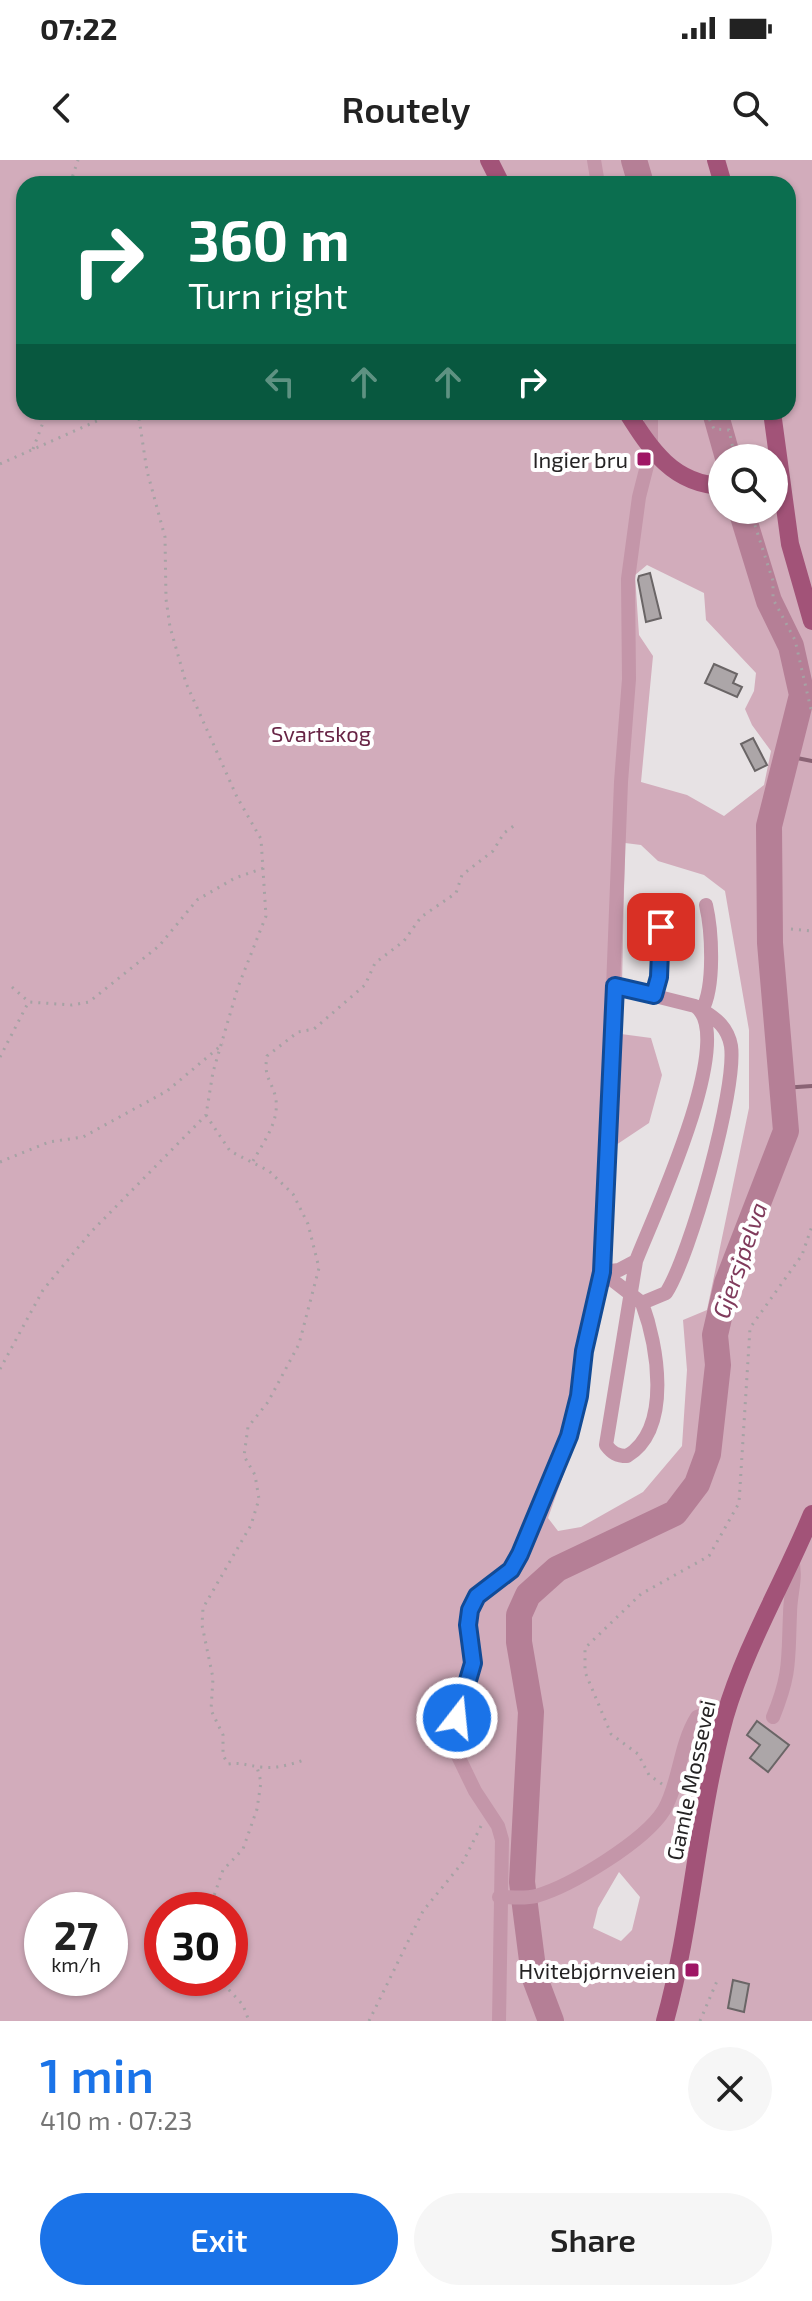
<!DOCTYPE html>
<html lang="en">
<head>
<meta charset="utf-8">
<style>
  :root { --surface:#fff; --page:#f6f6f6; --text:#222; --muted:#767676; --accent:#1a73e8 }
  body { margin:0; font-family:"Exo 2",sans-serif; background:var(--page); color:var(--text); height:100vh; display:flex; flex-direction:column; font-size:30px; white-space:nowrap }
  * { box-sizing:border-box; margin:0 }
  p { font-size:26px; color:var(--muted) }
  .icon { flex:none; width:44px; height:44px; fill:none; stroke:currentColor; stroke-width:2; stroke-linecap:round; stroke-linejoin:round }
  .map { position:relative; height:1861px; overflow:hidden }
  .panel { display:flex; flex-direction:column; background:var(--surface); flex:1 }
  .panel>* { flex:none }
  .banner { position:absolute; left:16px; top:16px; width:780px; height:244px; border-radius:24px; box-shadow:0 2px 6px #0004; background:#0b6e4f; color:#fff; overflow:hidden }
  .buttons { position:absolute; left:708px; top:284px; display:grid; gap:16px }
  .buttons a { display:grid; place-items:center; width:80px; height:80px; border-radius:50%; background:var(--surface); box-shadow:0 2px 6px #0004; font-size:40px }
  .speed { position:absolute; left:24px; top:1732px; display:flex; gap:16px; font-size:40px; font-weight:700; text-align:center }
  .speed>* { display:grid; place-content:center; width:104px; height:104px; border-radius:50%; background:var(--surface); box-shadow:0 2px 6px #0004; line-height:1 }
  .speed small { font-size:20px; font-weight:400 }
  .speed .limit { border:12px solid #d22; background:#fff; color:#111 }
  .pin { position:absolute; display:grid; place-items:center; width:68px; height:68px; color:#fff; margin:-34px; border-radius:16px; box-shadow:0 4px 12px #0006 }
  .me { position:absolute; width:88px; margin:-44px; rotate:16deg; stroke-linejoin:round; filter:drop-shadow(0 0 6px #0008) }
  .turn { display:flex; align-items:center; gap:28px; height:168px; padding:0 40px; font-size:36px }
  .turn .icon { width:104px; height:104px; stroke-width:2.5 }
  .turn b { display:block; font-size:56px; line-height:68px }
  .lanes { display:flex; align-items:center; height:76px; padding:0 40px; background:#0003; justify-content:center; gap:40px; direction:ltr }
  .lanes .off { opacity:.35 }
  .round { display:grid; place-items:center; flex:none; width:84px; height:84px; border-radius:42px; background:var(--page) }
  .head { display:flex; align-items:center; justify-content:space-between; height:136px; padding:0 40px }
  h1 { font-size:48px; font-weight:600; line-height:60px; color:var(--accent) }
  .primary-button { display:flex; gap:16px; margin-top:auto; padding:16px 40px }
  .primary-button a { flex:1; height:92px; border-radius:48px; background:var(--accent); color:#fff; font-size:32px; font-weight:600; line-height:92px; text-align:center }
  .primary-button a+a { background:var(--page); color:var(--text) }
  .status { display:flex; justify-content:space-between; align-items:center; height:56px; padding:0 40px; background:var(--surface); direction:ltr }
  .status svg { height:22px; fill:currentColor }
  header { display:flex; justify-content:space-between; align-items:center; height:104px; padding:0 40px; background:var(--surface); font-size:36px; font-weight:600 }
  .map>svg:first-child { display:block }
  .green { fill:#d2acbb; fill-rule:evenodd }
  .lines { fill:none; stroke-linecap:round; stroke-linejoin:round }
  .stream { stroke:#8a6374; stroke-width:4 }
  .river { stroke:#b57f96; stroke-width:26 }
  .building { fill:#aca6a8; stroke:#6a6566; stroke-width:2 }
  .path { stroke:#a6a2a4; stroke-width:3; stroke-dasharray:2 6; stroke-linecap:butt }
  .minor { stroke:#c496a9; stroke-width:14 }
  .major { stroke:#a25378; stroke-width:18 }
  .route-casing { stroke:#114b97; stroke-width:20 }
  .route { stroke:#1a73e8; stroke-width:14 }
  .poi-dot { fill:#9f1765; stroke:#fff; stroke-width:3 }
  .labels { text-anchor:middle; dominant-baseline:central; stroke-width:8; stroke-linejoin:round; paint-order:stroke }
  .poi-label { font-size:22px; fill:#252324; stroke:#fff; text-anchor:end }
  .park-label { font-size:22px; fill:#672445; stroke:#fff }
  .street-label { font-size:22px; fill:#252324; stroke:#fff }
  .water-label { font-size:24px; font-style:italic; fill:#803b5c; stroke:#fff }
</style>
</head>
<body>
<div class="status"><b>07:22</b><svg viewBox="0 0 49 12"><path d="M0 12V9h3v3zM5 12V6h3v6zM10 12V3h3v9zM15 12V0h3v12zM26 1h20v11H26zM47 4h2v5h-2z"/></svg></div>
<header><svg class="icon" aria-label="back" viewBox="0 0 24 24"><path d="M15 5l-7 7 7 7"/></svg>Routely<svg class="icon" aria-label="search" viewBox="0 0 24 24"><circle cx="10" cy="10" r="6"/><path d="M15 15l6 6"/></svg></header>
<div class="map">
<svg width="812" height="1861" viewBox="0 0 812 1861">
  <rect width="100%" height="100%" fill="#e7e2e4"/>
  <path class="green" d="M0,0H812V1861H0ZM24,24H788V252H24ZM722,298H774V350H722ZM647,405L704,433L706,460L756,513L754,531L745,549L752,565L771,591L764,625L724,656L687,635L641,622L653,496L639,475L635,415ZM625,683L641,685L658,701L704,715L725,731L749,870V948L707,1150L683,1160L687,1210L682,1286L643,1332L581,1367L558,1371L548,1358L575,1282L606,1112L616,985L649,963L662,915L651,878L621,874ZM619,1712L640,1737L632,1770L621,1781L593,1768L598,1748ZM42,1750H110V1818H42ZM162,1750H230V1818H162Z"/>
  <g class="lines">
    <path class="stream" d="M787,596L812,601
      M782,928L812,926"/>
    <path class="river" d="M634,0L641,24
      M715,252L728,298
      M551,1861L534,1816L522,1722L531,1552L519,1482V1455L528,1435L557,1409L675,1353L697,1324L708,1294L718,1205L715,1175L727,1123L786,971L770,783L769,666L802,535L791,486L769,441L741,350"/>
  </g>
  <path class="building" d="M650,413L661,458L646,462L638,420L639,416Z
    M714,504L737,514L733,523L742,527L737,537L705,523Z
    M753,578L767,605L755,611L741,584Z
    M757,1561L789,1585L768,1612L750,1598L760,1585L747,1575Z
    M733,1820L749,1824L744,1852L728,1848Z"/>
  <g class="lines">
    <path class="path" d="M70,24L78,0
      M706,252L714,269L729,270L735,298
      M33,289L47,252
      M0,304L117,252
      M750,350L773,421V439L795,480L812,554
      M791,769L812,771
      M12,827L29,842L72,845L89,842L159,786L197,740L235,718L264,708
      M0,897L28,843
      M206,955L230,991L269,1011L293,1034L308,1064L319,1108L299,1184L268,1242L248,1267L244,1296L255,1315L259,1339L251,1365L203,1448L202,1465L213,1518L211,1550L223,1575V1595L228,1604C242,1602 248,1606 261,1607C278,1609 292,1604 307,1599
      M253,1001C263,983 279,962 276,940C273,921 263,919 267,896L298,872L314,869L365,825L375,803L404,781L421,757L456,733L462,715L493,691L504,673L515,665
      M0,1002L49,982L83,977L167,931L223,884
      M0,1209L43,1130L91,1072L206,955L213,912L238,827L266,756L261,679L237,637L186,523L170,467L166,439L165,377L147,311L138,252
      M662,1624L649,1615L638,1594L611,1574L585,1512V1488L641,1434L709,1396L739,1343L750,1168L802,1095L812,1066
      M209,1750L223,1710L243,1689L257,1649L261,1622L257,1607
      M218,1818L243,1845L249,1861
      M369,1861L423,1751L463,1702L482,1664
      M700,1861L717,1821"/>
    <path class="minor" d="M594,0L598,24
      M654,835L659,817L662,742
      M636,1101L606,1285C612,1293 617,1296 627,1296C673,1268 657,1184 642,1143
      M602,1112L642,1143L666,1133C690,1096 737,929 731,886C728,868 717,859 702,850C715,827 712,771 706,745
      M602,1112L619,1110L636,1101C652,1059 739,875 695,846L615,826
      M773,1557C791,1513 788,1499 790,1454C790,1433 797,1419 792,1399
      M499,1737C511,1737 525,1739 536,1736C571,1726 645,1681 664,1650C680,1622 679,1586 697,1557L712,1552L726,1555
      M499,1861L502,1680L498,1666L475,1631L458,1596L457,1558L473,1503L468,1465L470,1450L477,1436L511,1410L569,1276L602,1112L621,622L629,519L628,419L639,337L651,290V252"/>
    <path class="major" d="M489,0L501,24
      M716,0L723,24
      M627,252C651,290 673,324 722,326
      M772,252L790,384L812,461
      M665,1861C693,1760 697,1656 725,1556C746,1485 784,1422 812,1354"/>
  </g>
  <g class="lines">
    <g class="route-casing">
      <path id="route" d="M457,1558L473,1503L468,1465L470,1450L477,1436L511,1410L520,1394L569,1276L579,1236L584,1191L602,1112L615,826L654,835L659,817L661,767"/>
    </g>
    <use href="#route" class="route"/>
  </g>
  <g class="poi-dot">
    <rect x="636" y="291" width="16" height="16" rx="4"/>
    <rect x="684" y="1802" width="16" height="16" rx="4"/>
  </g>
  <g class="labels">
    <g class="poi-label">
      <text x="628" y="299">Ingier bru</text>
      <text x="676" y="1810">Hvitebjørnveien</text>
    </g>
    <g class="park-label">
      <text x="321" y="573">Svartskog</text>
    </g>
    <g class="street-label">
      <text transform="translate(690 1620) rotate(-78)">Gamle Mossevei</text>
    </g>
    <g class="water-label">
      <text transform="translate(739 1100) rotate(-71)">Gjersjøelva</text>
    </g>
  </g>
</svg>
<div class="buttons">
<a><svg class="icon" aria-label="search" viewBox="0 0 24 24"><circle cx="10" cy="10" r="6"/><path d="M15 15l6 6"/></svg></a>
</div>
<div class="speed"><div>27<small>km/h</small></div><div class="limit">30</div></div>
<div class="pin" style="left:661px;top:767px;background:#d93025"><svg class="icon" aria-label="arrive" viewBox="0 0 24 24"><path d="M6 21V4h12l-3 4 3 4H6"/></svg></div>
<svg class="me" style="left:457px;top:1558px" viewBox="-20 -20 40 40"><circle r="17" fill="#1a73e8" stroke="#fff" stroke-width="3"/><path d="M0-11L8 9 0 5-8 9z" fill="#fff"/></svg>
<div class="banner">
<div class="turn"><svg class="icon" aria-label="right" viewBox="0 0 24 24"><path d="M7 20v-9h11M14 6l5 5-5 5"/></svg><div><b>360 m</b>Turn right</div></div>
<div class="lanes"><svg class="icon off" aria-label="left" viewBox="0 0 24 24"><path d="M17 20v-9H6M10 6l-5 5 5 5"/></svg><svg class="icon off" aria-label="ahead" viewBox="0 0 24 24"><path d="M12 20V5M6 11l6-6 6 6"/></svg><svg class="icon off" aria-label="ahead" viewBox="0 0 24 24"><path d="M12 20V5M6 11l6-6 6 6"/></svg><svg class="icon" aria-label="right" viewBox="0 0 24 24"><path d="M7 20v-9h11M14 6l5 5-5 5"/></svg></div>
</div>
</div>
<section class="panel">
<div class="head"><div><h1>1 min</h1><p>410 m · 07:23</p></div><a class="round"><svg class="icon" aria-label="close" viewBox="0 0 24 24"><path d="M6 6l12 12M18 6L6 18"/></svg></a></div>
<div class="primary-button"><a>Exit</a><a>Share</a></div>
</section>
</body>
</html>
